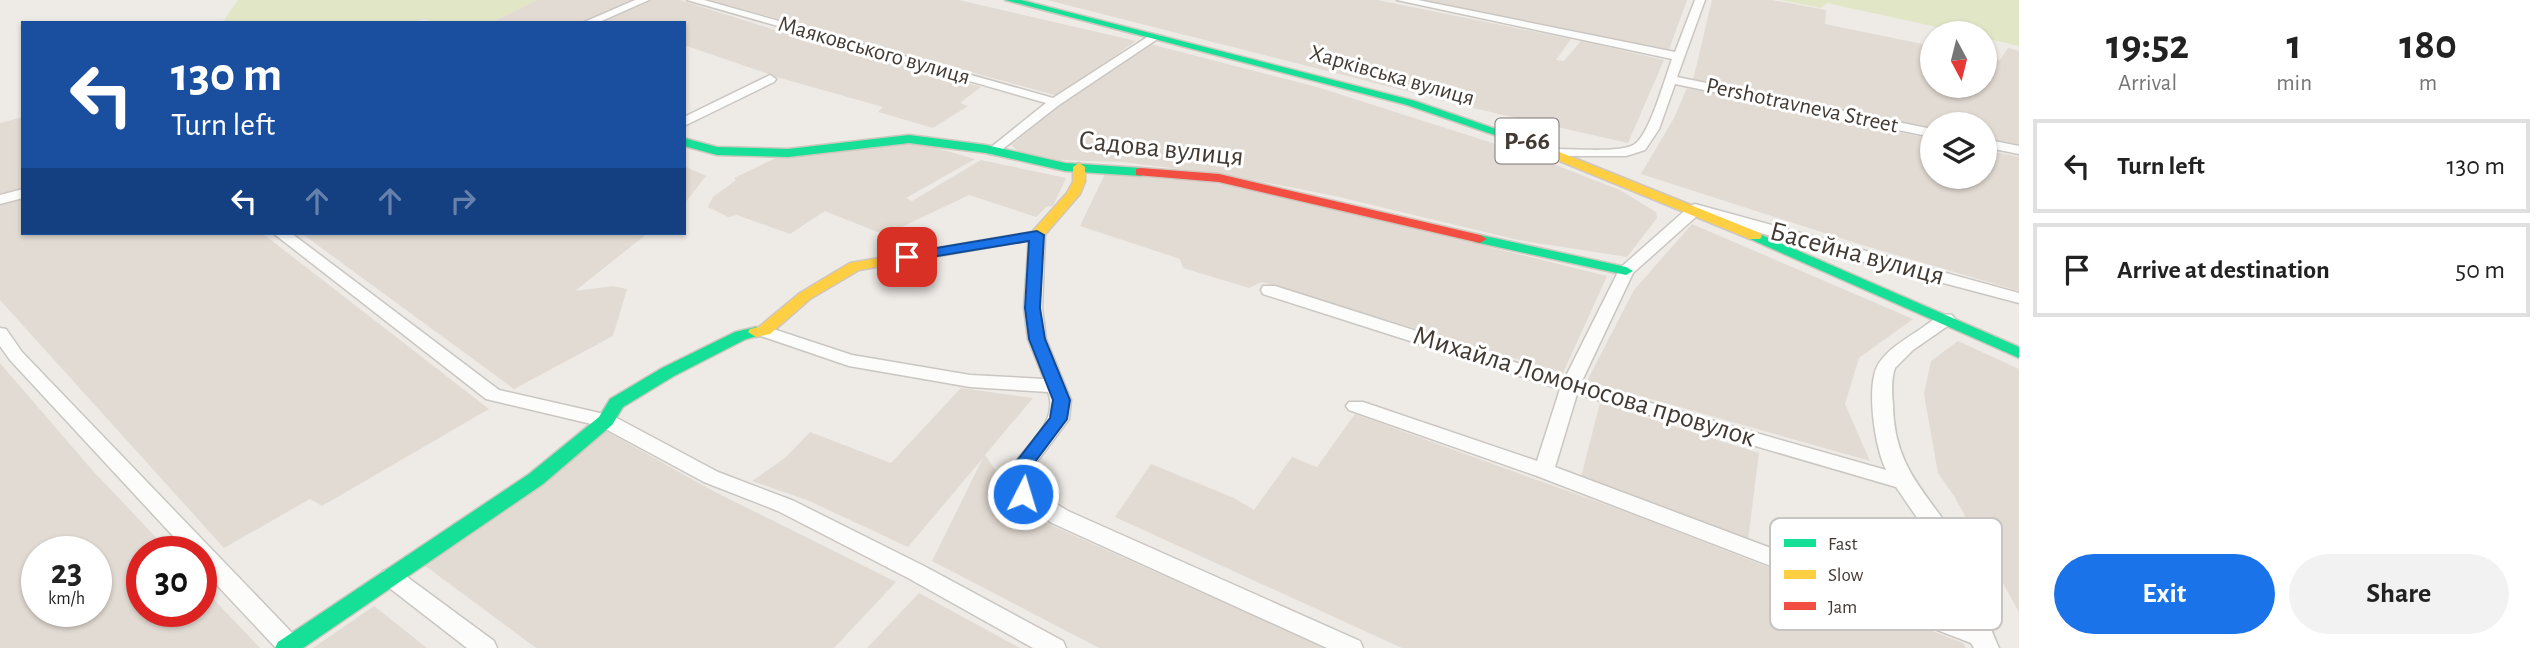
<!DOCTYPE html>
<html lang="en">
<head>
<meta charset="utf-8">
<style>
  :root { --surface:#fff; --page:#f2f2f2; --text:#222; --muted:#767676; --line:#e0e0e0; --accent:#1a73e8 }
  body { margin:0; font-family:"Alegreya Sans",sans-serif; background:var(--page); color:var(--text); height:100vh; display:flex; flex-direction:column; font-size:26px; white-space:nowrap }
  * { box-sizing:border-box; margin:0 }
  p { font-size:23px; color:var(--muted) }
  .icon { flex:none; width:38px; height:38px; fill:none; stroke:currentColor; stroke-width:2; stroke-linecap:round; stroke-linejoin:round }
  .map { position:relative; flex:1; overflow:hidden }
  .sheet { display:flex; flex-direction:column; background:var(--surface); width:525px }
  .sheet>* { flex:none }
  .guide { position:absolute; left:21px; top:21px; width:665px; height:214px; border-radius:0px; box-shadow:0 2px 5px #0004; background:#1a4fa0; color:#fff; overflow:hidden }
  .needle { width:46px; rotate:173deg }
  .controls { position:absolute; left:1920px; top:21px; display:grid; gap:14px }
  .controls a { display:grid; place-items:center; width:77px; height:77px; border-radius:50%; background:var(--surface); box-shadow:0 2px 5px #0004; font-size:35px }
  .speed { position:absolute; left:21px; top:536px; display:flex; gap:14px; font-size:35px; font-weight:700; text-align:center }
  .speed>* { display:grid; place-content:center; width:91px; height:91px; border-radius:50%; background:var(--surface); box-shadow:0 2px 5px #0004; line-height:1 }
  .speed small { font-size:18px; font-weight:400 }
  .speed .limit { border:10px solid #d22; background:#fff; color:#111 }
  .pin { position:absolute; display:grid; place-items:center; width:60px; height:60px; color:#fff; margin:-30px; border-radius:14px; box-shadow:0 4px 10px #0006 }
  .me { position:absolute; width:77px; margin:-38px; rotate:5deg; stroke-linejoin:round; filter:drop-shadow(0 0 5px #0008) }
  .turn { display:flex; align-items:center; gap:24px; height:147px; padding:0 35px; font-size:32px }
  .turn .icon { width:91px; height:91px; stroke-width:2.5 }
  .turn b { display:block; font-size:49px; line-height:60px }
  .lanes { display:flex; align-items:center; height:66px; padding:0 35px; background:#0003; justify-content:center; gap:35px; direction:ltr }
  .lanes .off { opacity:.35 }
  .eta { display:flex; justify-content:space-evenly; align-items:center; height:119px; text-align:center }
  .eta b { font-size:42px; font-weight:700; line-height:49px }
  .cta { display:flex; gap:14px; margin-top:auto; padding:14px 35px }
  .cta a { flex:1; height:80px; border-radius:42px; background:var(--accent); color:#fff; font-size:28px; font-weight:700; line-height:80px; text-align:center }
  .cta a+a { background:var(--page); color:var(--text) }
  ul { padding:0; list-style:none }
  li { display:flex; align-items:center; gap:21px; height:94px; margin:0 14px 10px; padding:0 21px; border:4px solid var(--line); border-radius:0px }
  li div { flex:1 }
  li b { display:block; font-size:26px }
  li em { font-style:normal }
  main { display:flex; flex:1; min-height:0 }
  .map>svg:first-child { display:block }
  .residential { fill:#e2dbd3; fill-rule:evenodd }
  .green { fill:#e1e7c6 }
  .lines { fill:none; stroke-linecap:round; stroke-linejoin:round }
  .street-casing { stroke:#cac6c2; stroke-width:3 }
  .fast-casing { stroke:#cfc7be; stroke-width:3 }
  .slow-casing { stroke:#cfc7be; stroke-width:3 }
  .jam-casing { stroke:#cfc7be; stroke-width:3 }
  .street { fill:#fcfcfb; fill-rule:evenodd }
  .fast { fill:#16e098; fill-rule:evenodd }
  .slow { fill:#ffcf43; fill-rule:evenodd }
  .jam { fill:#f24e42; fill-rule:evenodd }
  .route { fill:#1a73e8; stroke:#114b97; stroke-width:2 }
  .labels { text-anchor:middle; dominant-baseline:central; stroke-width:6; stroke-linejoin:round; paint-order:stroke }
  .far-street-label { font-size:23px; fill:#433a33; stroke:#fff }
  .shield { fill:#fff; stroke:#7b7570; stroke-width:2 }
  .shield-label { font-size:26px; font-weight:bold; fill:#433a33 }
  .street-label { font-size:28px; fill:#433a33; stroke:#fff }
  .key { fill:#fff; stroke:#c7c4c2; stroke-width:2 }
  .key-label { font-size:19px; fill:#433a33 }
</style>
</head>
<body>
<main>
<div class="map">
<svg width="2019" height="648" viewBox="0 0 2019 648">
  <rect width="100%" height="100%" fill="#eeeae6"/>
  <path class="residential" d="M537,0H635L578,23H490Z
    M650,0H680L797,37L981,87L960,103L968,106L933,128L878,112L883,107L780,78L684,45V23H596Z
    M709,0H959L1136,41L1058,96Z
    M1047,0H1377L1571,39L1556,60L1564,61L1581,41L1664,60L1628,143L1473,108Z
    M1416,0H1687L1668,52Z
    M1712,0H1772L1826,10L1825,24L1932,46V86H1984L1985,57L2000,60L2008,48L2019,51V145L1985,138L1984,124H1932V128L1693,80Z
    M1150,44L1317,87L1530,155L1620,190L1656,212L1657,218L1627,257L1518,240L1335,196L1233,176L1123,162L1059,160L1019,152L1011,145L1072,96Z
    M1687,88L1932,139V177H1984L1985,150L2019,157V291L1859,244L1641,174L1674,118Z
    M23,117V189L0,196V123Z
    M906,144L933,147L975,159L906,198L912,201L981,160L1066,178L1053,206L1046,207L1036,217L969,195L885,235L825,211L790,234L737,215L728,217L708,207L713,197L736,180L734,178L780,156Z
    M684,166L706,176L684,204Z
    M1105,174L1215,183L1314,204L1607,276L1563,373L1262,282L1249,288L1183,268L1180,259L1080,226Z
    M23,198V233H262L489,409L322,506L310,499L224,548L0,300V205Z
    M1692,224L1913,319L1859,358L1845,404L1870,461L1587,381L1634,290Z
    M301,233H648L575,291L613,286L627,289L613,336L514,389Z
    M1958,341L2019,369V612L1954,496L1938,473L1924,394L1931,361Z
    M0,363L93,471L169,551H142V611H201V586L260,648H0ZM37,551H96V611H37Z
    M961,388L1033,398L985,455L1024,513L1324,648H1099L932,561L983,458L908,547L807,500L752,481L785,458L810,432L891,463Z
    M1600,403L1759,453L1748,540L1581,477Z
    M1355,414L1634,515L1963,643L1966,648H1402L1115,517L1151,464L1234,498L1254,510L1292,457L1317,467Z
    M606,431L713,491L896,582L834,648H536L424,565Z
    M919,593L1020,648H867Z
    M374,606L427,648H313Z"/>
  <path class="green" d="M238,0H537L490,23H432L426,19L411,23H222Z
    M1781,0H2019V46L1985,38L1984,33H1964L1827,3L1821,8Z"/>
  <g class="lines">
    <g class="street-casing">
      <path id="street" d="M635,0H649L597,23H582Z
        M687,0H704L1053,98L1152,34L1162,36L1059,105L995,155L990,154V148L1046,103Z
        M1397,0H1418L1675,52L1695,0H1705L1677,77L1932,129V137L1675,84L1659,129L1645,150L1626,156H1553V150L1558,149C1574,149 1623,153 1635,144C1650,133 1665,78 1672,59Z
        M770,75L776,79L774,82L684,126V117Z
        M1984,139L2019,146V154L1984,147Z
        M23,189V198L0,204V195Z
        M1695,204L2019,293V303L1830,253L1698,215L1633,273L1581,383L1886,470C1875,447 1867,393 1876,369C1883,352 1904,340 1919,330C1930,323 1939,312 1952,315L1955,319L1952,323L1913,350L1895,368C1891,379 1892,393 1893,405C1894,478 1938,499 1966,557C1980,586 1985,619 1999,648H1974L1971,643L1537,476L1349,410L1346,406L1349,402H1363L1537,461L1560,389L1263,294L1261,290L1263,286H1275L1565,378L1620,268L1690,206ZM1577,394L1896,487L1942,554L1963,620L1555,467Z
        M1037,230L1045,235L1042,308L1046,339L1071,400L1069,419L1030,471L1033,490L1068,511L1360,641L1363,648H1327L1052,523L1016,499L1010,470C1024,446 1060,422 1048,392L970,387L849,366L758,335L755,331L764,326L852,355L970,375L1044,379L1028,339L1024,308L1029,235Z
        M273,233H291L499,390L613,416L718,472L794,501L924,566L1063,641L1066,648H1033L908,578L778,511L704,482L600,426L486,399Z
        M0,328L6,329L22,352L298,639L300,648H276L201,568V551H187L10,360L0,346Z
        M391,568L399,571L494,641L497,648H467L383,583L380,577L383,571Z"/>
    </g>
    <g class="fast-casing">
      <path id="fast" d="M1005,0H1021L1415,101L1516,136L1514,139H1506L1407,105Z
        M909,135L986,145L1065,163L1141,168L1147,172L1141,176L1065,171L986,153L909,143L788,157L717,155L684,146V138L717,147L788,149Z
        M1755,232L2019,347V358L1750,239L1748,236Z
        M1480,235L1626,267L1633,271L1626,275L1475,242L1473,239Z
        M756,327L764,332L762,335L746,339L674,376L623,407L612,425L543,484L303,648H275L278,642L529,474L599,417L610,399L662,368L735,332Z"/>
    </g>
    <g class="slow-casing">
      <path id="slow" d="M1510,132L1760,233L1762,236L1760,239H1750L1506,139V133Z
        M1079,163L1085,167V182L1080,194L1042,238L859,270L810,299L770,334L756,337L748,332L750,329L759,327L800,293L850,263L1032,232L1067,193L1073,182V167Z"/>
    </g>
    <g class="jam-casing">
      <path id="jam" d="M1141,168L1219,174L1480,235L1487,239L1480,243L1219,182L1136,175V169Z"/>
    </g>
    <use href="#street" class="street"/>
    <use href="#fast" class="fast"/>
    <use href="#slow" class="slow"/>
    <use href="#jam" class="jam"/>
  </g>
  <path class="route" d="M1037,231L1044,235L1040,308L1045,339L1070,400L1067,419L1029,470L1033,494L1030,499H1016L1010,470L1050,418L1053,400L1029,339L1025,308L1029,241L907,261L900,257L907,253Z"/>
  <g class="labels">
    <g class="far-street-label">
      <text transform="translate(874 51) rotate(16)">Маяковського вулиця</text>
      <text transform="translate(1392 76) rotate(16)">Харківська вулиця</text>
      <text transform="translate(1802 106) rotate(12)">Pershotravneva Street</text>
    </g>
    <rect class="shield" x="1495.5" y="118.5" width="63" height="45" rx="5"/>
    <g class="shield-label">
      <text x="1527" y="141">Р-66</text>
    </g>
    <g class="street-label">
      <text transform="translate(1161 149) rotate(6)">Садова вулиця</text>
      <text transform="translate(1857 254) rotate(15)">Басейна вулиця</text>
      <text transform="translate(1584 387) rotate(17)">Михайла Ломоносова провулок</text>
    </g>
  </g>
  <rect x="1770" y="518" width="232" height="112" rx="10" class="key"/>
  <rect x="1784" y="539" width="32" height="8" fill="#16e098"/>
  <rect x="1784" y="570" width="32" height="9" fill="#ffcf43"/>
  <rect x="1784" y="602" width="32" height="8" fill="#f24e42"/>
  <g class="key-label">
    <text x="1828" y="550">Fast</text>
    <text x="1828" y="581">Slow</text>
    <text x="1828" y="613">Jam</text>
  </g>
</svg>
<div class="controls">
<a><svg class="needle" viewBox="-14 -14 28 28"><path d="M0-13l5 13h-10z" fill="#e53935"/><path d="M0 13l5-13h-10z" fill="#767676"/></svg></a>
<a><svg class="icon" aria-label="layers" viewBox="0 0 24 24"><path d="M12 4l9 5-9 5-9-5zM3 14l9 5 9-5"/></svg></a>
</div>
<div class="speed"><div>23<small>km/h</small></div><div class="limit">30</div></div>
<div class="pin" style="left:907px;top:257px;background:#d93025"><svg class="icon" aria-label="arrive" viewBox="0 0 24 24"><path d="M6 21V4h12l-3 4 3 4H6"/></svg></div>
<svg class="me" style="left:1023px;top:494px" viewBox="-20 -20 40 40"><circle r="17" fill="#1a73e8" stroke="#fff" stroke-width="3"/><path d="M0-11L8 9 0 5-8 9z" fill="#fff"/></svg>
<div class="guide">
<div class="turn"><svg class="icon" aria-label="left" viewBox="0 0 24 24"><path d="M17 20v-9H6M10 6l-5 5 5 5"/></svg><div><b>130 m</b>Turn left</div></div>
<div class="lanes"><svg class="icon" aria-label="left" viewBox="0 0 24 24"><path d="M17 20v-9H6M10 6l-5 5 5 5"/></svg><svg class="icon off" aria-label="ahead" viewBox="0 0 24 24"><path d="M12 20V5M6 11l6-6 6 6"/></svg><svg class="icon off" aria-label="ahead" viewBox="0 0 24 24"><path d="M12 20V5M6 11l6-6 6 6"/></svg><svg class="icon off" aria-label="right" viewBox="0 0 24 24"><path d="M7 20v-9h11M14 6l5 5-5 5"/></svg></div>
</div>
</div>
<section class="sheet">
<div class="eta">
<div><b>19:52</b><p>Arrival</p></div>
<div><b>1</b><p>min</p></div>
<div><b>180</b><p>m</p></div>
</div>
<ul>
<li><svg class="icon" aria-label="left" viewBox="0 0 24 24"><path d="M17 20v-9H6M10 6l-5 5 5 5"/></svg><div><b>Turn left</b></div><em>130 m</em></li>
<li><svg class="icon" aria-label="arrive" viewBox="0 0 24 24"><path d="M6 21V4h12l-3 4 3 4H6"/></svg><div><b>Arrive at destination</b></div><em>50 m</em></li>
</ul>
<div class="cta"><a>Exit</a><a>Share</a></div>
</section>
</main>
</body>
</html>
